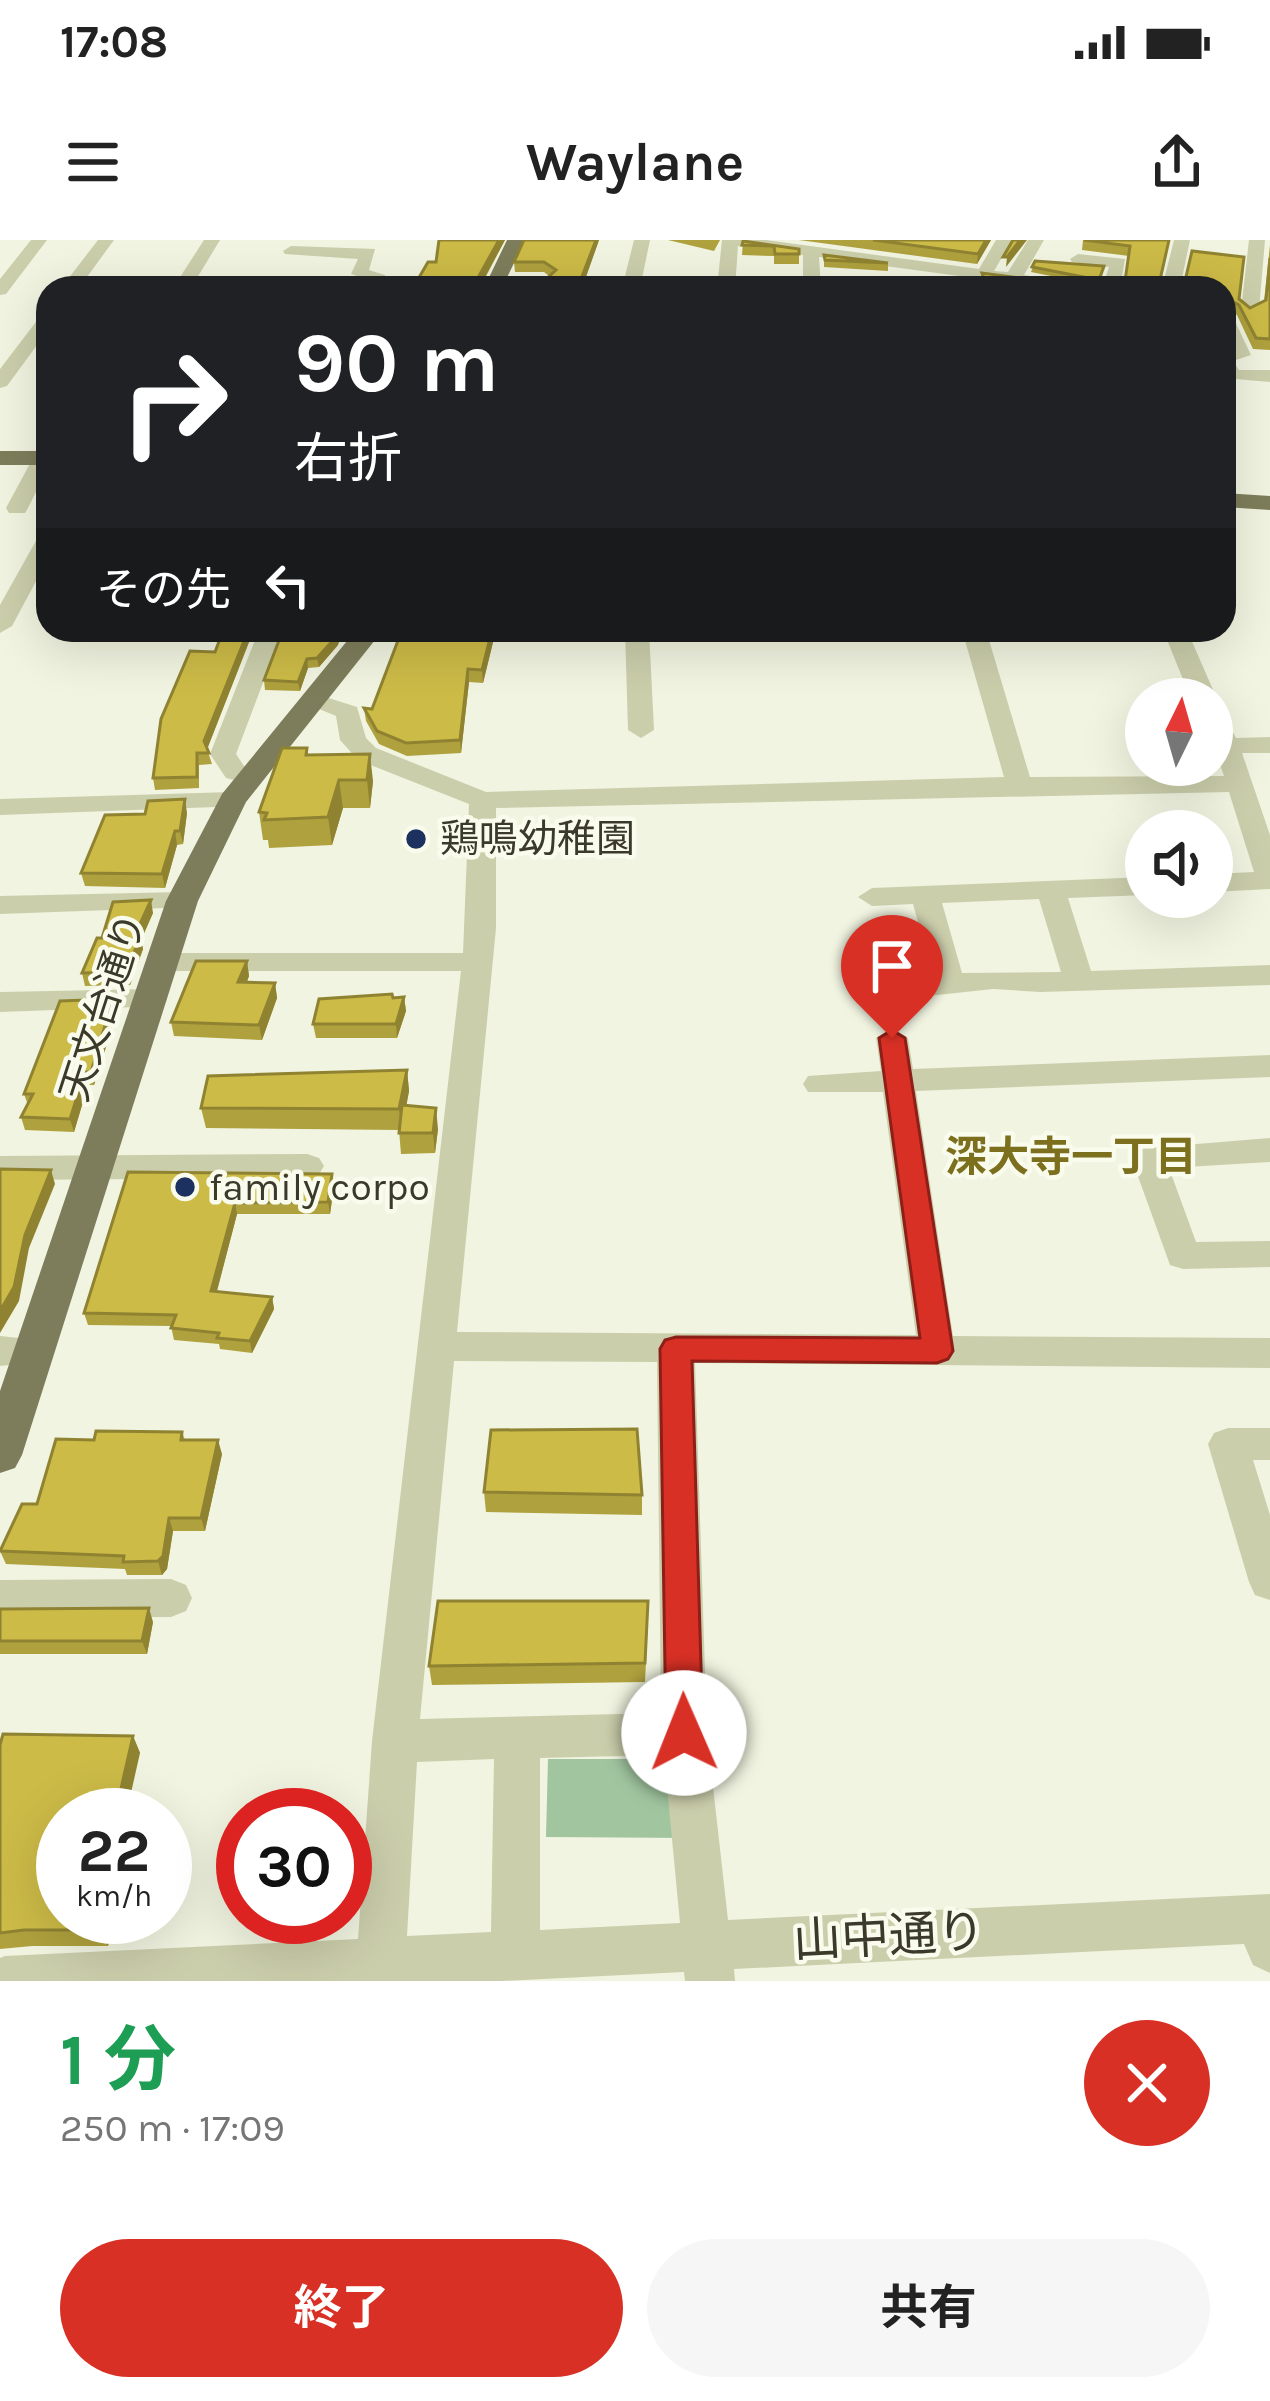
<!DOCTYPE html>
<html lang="ja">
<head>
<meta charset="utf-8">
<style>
  :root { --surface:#fff; --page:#f6f6f6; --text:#222; --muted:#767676; --accent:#d93025 }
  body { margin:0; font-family:Karla,"Noto Sans JP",sans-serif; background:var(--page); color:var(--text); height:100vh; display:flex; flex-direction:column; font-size:45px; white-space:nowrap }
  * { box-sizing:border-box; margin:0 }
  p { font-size:39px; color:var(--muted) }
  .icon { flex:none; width:66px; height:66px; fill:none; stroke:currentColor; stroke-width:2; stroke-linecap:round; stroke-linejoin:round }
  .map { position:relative; height:1741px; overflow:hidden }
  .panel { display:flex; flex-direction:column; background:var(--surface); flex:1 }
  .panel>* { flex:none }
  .guide { position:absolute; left:36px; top:36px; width:1200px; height:366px; border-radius:36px; box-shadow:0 12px 48px #0002; background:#202124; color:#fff; overflow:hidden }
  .needle { width:78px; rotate:5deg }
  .buttons { position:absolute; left:1125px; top:438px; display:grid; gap:24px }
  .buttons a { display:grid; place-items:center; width:108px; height:108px; border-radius:50%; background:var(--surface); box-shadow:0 12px 48px #0002; font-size:60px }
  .speed { position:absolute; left:36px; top:1548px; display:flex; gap:24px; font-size:60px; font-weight:700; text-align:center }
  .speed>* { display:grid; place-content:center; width:156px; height:156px; border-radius:50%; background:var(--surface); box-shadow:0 12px 48px #0002; line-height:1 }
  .speed small { font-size:30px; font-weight:400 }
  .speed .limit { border:18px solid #d22; background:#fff; color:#111 }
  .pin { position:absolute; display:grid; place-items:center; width:102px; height:102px; color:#fff; margin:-123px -51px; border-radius:50% 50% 50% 0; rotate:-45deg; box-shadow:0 0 12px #0007 }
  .pin .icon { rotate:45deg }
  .me { position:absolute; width:132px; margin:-66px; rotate:359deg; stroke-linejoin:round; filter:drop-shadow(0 0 9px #0008) }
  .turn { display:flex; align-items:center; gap:42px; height:252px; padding:0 60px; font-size:54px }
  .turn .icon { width:156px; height:156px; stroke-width:2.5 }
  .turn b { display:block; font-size:84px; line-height:102px }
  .then { display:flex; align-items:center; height:114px; padding:0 60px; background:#0003; gap:24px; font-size:45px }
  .round { display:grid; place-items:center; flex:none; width:126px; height:126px; border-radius:63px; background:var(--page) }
  .head { display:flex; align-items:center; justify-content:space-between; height:204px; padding:0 60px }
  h1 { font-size:72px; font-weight:700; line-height:90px; color:#1e9e55 }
  .action { display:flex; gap:24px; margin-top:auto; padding:24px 60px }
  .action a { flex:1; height:138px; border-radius:72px; background:var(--accent); color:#fff; font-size:48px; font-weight:700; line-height:138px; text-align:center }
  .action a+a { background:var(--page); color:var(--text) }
  .status { display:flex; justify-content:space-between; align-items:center; height:84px; padding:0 60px; background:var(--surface); direction:ltr }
  .status svg { height:33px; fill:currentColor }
  header { display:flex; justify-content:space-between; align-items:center; height:156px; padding:0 60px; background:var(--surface); font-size:54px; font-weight:700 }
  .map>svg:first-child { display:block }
  .green { fill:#a0c59f }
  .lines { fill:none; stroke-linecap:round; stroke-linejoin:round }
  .minor { fill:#cbceab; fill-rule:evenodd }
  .major { fill:#7e7d5b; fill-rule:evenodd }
  .wall { fill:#afa13d }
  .shaded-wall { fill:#8f8332 }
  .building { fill:#ccbb47; stroke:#8f8332; stroke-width:3 }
  .route { fill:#d93025; stroke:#8d1f18; stroke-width:3 }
  .poi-dot { fill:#1d3160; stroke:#f9fbed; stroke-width:4.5 }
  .labels { text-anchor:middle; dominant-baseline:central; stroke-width:9; stroke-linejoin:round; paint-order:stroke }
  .poi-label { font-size:39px; fill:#3b3a2a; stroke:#f9fbed; text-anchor:start }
  .street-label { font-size:39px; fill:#3b3a2a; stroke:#f9fbed }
  .neighbourhood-label { font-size:42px; font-weight:bold; fill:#7c6f1d; stroke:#f9fbed }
  .near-street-label { font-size:48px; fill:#3b3a2a; stroke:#f9fbed }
</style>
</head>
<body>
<div class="status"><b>17:08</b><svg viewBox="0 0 49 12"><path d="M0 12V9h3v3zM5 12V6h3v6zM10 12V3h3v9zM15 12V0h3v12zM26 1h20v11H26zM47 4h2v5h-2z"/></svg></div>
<header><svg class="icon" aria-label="menu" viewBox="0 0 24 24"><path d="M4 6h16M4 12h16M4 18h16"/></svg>Waylane<svg class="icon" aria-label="share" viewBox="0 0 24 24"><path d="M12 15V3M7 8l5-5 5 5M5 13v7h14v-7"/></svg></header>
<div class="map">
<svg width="1270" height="1741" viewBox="0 0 1270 1741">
  <rect width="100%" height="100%" fill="#f1f4e0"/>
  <path class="green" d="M548,1519H688L691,1598L546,1597Z"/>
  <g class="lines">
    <path class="minor" d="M31,0H47L6,54L0,55V39Z
      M98,0H114L79,48H61Z
      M204,0H220L191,48H173Z
      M634,0H650L640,48H622Z
      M722,0H766L979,29L996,0H1012L994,31L1008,32L1028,0H1044L1024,35L1095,48H1048L819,17L821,48H803V15L738,6L735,48H717Z
      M1174,0H1190L1180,48H1162Z
      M1249,0H1265L1259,70L1250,75L1241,70Z
      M291,6L375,9L369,30L385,35L380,48H362L366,39L351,34L358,19L285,14L283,11Z
      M1078,14L1125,19L1120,48H1102L1109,27L1072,22L1070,19Z
      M273,36H285L283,48H265Z
      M1224,72L1233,77L1251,115L1233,121L1239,130H1270V142L1224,138V109H1230L1224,96Z
      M48,73V90L7,146L0,148V129L42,74Z
      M48,213V228L28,268L25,273H9L6,268L33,218Z
      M48,292V319L12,386L0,393V365L37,299Z
      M259,390H283L236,514L244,526L263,536L250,544L226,538L210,514Z
      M625,390H649L654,490L641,498L628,490Z
      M962,390H986L1030,537L1224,536L1212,502V467L1221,470L1236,498L1270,497V513H1242L1270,595V649L1212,652V634L1254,632L1229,552L496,568V688L457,1092L916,1095L883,852H808L803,844L808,836L881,831L876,798L892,788L908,798L913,829L1270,815V837L916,851L953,1096L1270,1098V1128L695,1123L707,1493L728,1680L1270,1654V1733L1253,1725L1244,1704L734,1729L735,1741H685L684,1732L501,1741H0V1718L5,1716L358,1699L372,1501L461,731H165L150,722L165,713H463L469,564L358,520L340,500L336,476L300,461L304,456L313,453L357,467L366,498L376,508L486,552L1004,537ZM454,1121L657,1122L661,1473L420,1479ZM664,1515L680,1683L540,1690V1518ZM494,1519L491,1692L407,1696L417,1522Z
      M1163,390H1187L1217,459L1213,464L1212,459H1191Z
      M232,552L242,554L245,560L242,566L0,575V559Z
      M1146,637V655L1068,658L1091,731L1270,725V745L1040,752L993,749L928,756L913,746L917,739L933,736L913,664L872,666L858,657L872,648ZM1039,659L1061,732L962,733L942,663Z
      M182,652L192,655L196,661L192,667L0,674V656Z
      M152,749L163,752L167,759L163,766L0,772V752Z
      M1270,898V922L1169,928L1196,1002L1270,1001V1027L1183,1029L1170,1025L1131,917L1136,909Z
      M307,914L319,918L324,926L319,934L307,938L0,940V916Z
      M0,1096L47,1101L53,1111L47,1121L0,1126Z
      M1228,1188H1270V1220H1253L1270,1275V1360L1255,1355L1249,1342L1208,1204L1214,1193Z
      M171,1339L186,1345L192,1358L186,1371L171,1377L0,1378V1340Z"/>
    <path class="major" d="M507,0H525L502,48H484Z
      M0,211H48V225H0Z
      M1224,253L1270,256V270L1224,267Z
      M356,390H383L246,562L198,661L22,1215L15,1228L0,1233V1151L166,661L222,554Z"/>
  </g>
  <path class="wall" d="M439,0H505L483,42L544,41L549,36L544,32H515L514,22L524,0H599L582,48H413L436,22Z
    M668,0H720L714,11Z
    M799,0H991L977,24Z
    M1083,0H1169L1161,40L1185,41L1192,11L1244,17L1239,59L1250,68L1264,61L1270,5V110L1253,109L1237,75L1224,68V48H982L980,43L982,33L1049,42H1081L1031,32L1035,21L1104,26L1099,41H1125L1129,16L1082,10Z
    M743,1L799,9V24H774V16L742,15Z
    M824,15L888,23V31L824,27Z
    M398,390H496L483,443L469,442L461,513L407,516L379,504L366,481L364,468L372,469L399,399Z
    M248,391L249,402L207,509L212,524L199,525V548L155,550L153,538L215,412Z
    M338,405L319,427L308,428L300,451L265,450L264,440Z
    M307,508L308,515L373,541L370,568H343L332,605L269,608L268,600H263L259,572Z
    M187,573L183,604L177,605L165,648L85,646L81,633L145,574Z
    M153,673L141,700L143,709L130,745L85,746L82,733L102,698Z
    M247,721L249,736L247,742L275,743L277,758L262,800L174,796L171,782Z
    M404,757L406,771L397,798H316L313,784Z
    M113,759L117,772L94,845H88L74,892L25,890L21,877L28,865L24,854Z
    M407,830L409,851L406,866L438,889L435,913L401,914L399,890L206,888L201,868Z
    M128,932L332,934L334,946L330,974H237L217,1051L272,1057L274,1069L252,1113L220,1109L219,1104L174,1100L171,1086L88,1085L84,1073Z
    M182,1192L185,1200L222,1214L205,1291H173L167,1329L162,1335H127L125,1329L6,1324L0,1311L37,1264Z
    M484,1252L642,1255V1275L486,1272Z
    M0,1369L153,1382L147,1414H0Z
    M648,1381L645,1442L432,1445L429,1426Z
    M133,1496L140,1513L63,1575L114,1677L108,1706H32L0,1709V1505Z"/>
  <path class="shaded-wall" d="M499,0H505L480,46L479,36Z
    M596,0H599L582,48L581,39Z
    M986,0H991L977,24L978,14Z
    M1020,0H1027L1006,27L1007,17Z
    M339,390H344L338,405L319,427L317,418Z
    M492,390H496L483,443L482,430Z
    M248,391L249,402L206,512L204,501Z
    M307,419L308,428L300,451L298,442Z
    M468,429L469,442L461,513L460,500Z
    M370,514L373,541L370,568L367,540Z
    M339,540L343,568L332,605L328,577Z
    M185,559L187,573L183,604L180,591Z
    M175,591L177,605L165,648L162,634Z
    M151,660L153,673L141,700L143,709L130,745L127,732L134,697Z
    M247,721L249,736L241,756L238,742Z
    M275,743L277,758L262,800L259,785Z
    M404,757L406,771L397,798L396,784Z
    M113,759L117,772L94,845L91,832Z
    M407,830L409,851L402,890L399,869Z
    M85,832L88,845L74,892L70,879Z
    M436,868L438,889L435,913L433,893Z
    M51,930L55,944L29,1008L19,1061L0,1093V1071L25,995Z
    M332,934L334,946L330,974L328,962Z
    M235,963L237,974L214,1062L211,1051Z
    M272,1057L274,1069L252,1113L250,1101Z
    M218,1200L222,1214L205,1291L201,1278Z
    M169,1278L173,1291L167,1329L162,1335L158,1321Z
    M149,1368L153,1382L147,1414L142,1401Z
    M133,1496L140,1513L126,1575H115Z
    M103,1677H114L108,1706L100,1690Z"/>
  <path class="building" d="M439,0H499L479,36L483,42L544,41L556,30L544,22H514L524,0H596L581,39L560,40L559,48H413L428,22H436Z
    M873,0H986L978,14Z
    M1013,0H1020L1007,17H1003Z
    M1084,0H1169L1160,40L1185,41L1192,11L1244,17L1239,59L1250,68L1266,60L1270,18V99L1256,98L1239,65L1225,57L1224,59V48H988L982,33L1049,42L1125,41L1130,6Z
    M743,1L799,9V14H775L774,6L742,5Z
    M824,15L888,23L825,20Z
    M1035,21L1104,26L1099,40L1032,27Z
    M283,390H339L337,396L317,418L307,419L298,442L264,440Z
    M402,390H492L482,430L468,429L460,500L406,503L377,491L364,468L372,469Z
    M223,391H248L204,501L209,513H197V537L153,538L161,479L190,411L215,412Z
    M282,508H307L306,515L370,514L367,540H339L328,577L264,580L267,573L259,572Z
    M185,559L180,591H175L162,634L81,633L105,575L145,574L148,561Z
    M151,660L134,697L140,696L127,732L82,733L97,698H102L113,662Z
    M196,721H247L238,742L275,743L259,785L171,782Z
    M392,754L393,758L404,757L396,784H313L319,759Z
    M113,759L91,832H85L70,879L21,877L33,854H24L60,761Z
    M407,830L399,869L201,868L208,836Z
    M402,865L436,868L433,893H399Z
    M0,929L51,930L25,995L14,1047L0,1071Z
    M128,932L332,934L328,962L235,963L211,1051L272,1057L250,1101L217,1098L219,1093L171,1088L176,1075L84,1073Z
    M637,1189L642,1255L484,1252L491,1190Z
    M96,1191L182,1192L181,1200H218L201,1278H169L163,1316L158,1321L123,1322L124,1316L0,1311L22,1264H37L56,1199L94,1200Z
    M438,1361H648L645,1423L429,1426Z
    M149,1368L142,1401H0V1369Z
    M3,1494L133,1496L115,1575H63V1677H103L100,1690H24L0,1693V1505Z"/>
  <path class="route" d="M892,790L905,798L953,1111L948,1119L937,1123L692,1121L703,1493L697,1506L684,1511L671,1506L666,1493L660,1109L665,1100L676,1097L920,1098L879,798Z"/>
  <g class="poi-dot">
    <circle cx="416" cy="599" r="12"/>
    <circle cx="185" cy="947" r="12"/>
  </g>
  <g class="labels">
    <g class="poi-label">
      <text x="440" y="599">鶏鳴幼稚園</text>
      <text x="209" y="947">family corpo</text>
    </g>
    <g class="street-label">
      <text transform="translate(103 767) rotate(-72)">天文台通り</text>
    </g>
    <g class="neighbourhood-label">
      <text x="1071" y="917">深大寺一丁目</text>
    </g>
    <g class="near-street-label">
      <text transform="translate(889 1696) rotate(-3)">山中通り</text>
    </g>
  </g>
</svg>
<div class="buttons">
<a><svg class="needle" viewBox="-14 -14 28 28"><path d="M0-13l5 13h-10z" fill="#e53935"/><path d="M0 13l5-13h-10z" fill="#767676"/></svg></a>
<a><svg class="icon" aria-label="sound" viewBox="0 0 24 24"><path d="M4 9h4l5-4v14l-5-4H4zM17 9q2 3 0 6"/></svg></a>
</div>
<div class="speed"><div>22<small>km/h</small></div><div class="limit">30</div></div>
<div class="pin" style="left:892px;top:798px;background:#d93025"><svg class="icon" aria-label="arrive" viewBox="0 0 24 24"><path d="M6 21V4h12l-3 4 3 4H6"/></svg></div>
<svg class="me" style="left:684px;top:1493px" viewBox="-20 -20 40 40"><circle r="19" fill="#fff"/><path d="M0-13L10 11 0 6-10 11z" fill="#d93025"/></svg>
<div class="guide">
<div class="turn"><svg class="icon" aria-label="right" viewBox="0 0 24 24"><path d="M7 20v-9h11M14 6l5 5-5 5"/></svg><div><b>90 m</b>右折</div></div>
<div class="then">その先<svg class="icon" aria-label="left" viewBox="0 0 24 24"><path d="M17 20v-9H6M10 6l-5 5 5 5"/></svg></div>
</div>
</div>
<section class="panel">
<div class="head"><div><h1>1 分</h1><p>250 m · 17:09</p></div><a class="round" style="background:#d93025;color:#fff"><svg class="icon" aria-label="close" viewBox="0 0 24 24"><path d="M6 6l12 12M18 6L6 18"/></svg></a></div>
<div class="action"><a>終了</a><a>共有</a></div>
</section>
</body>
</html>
